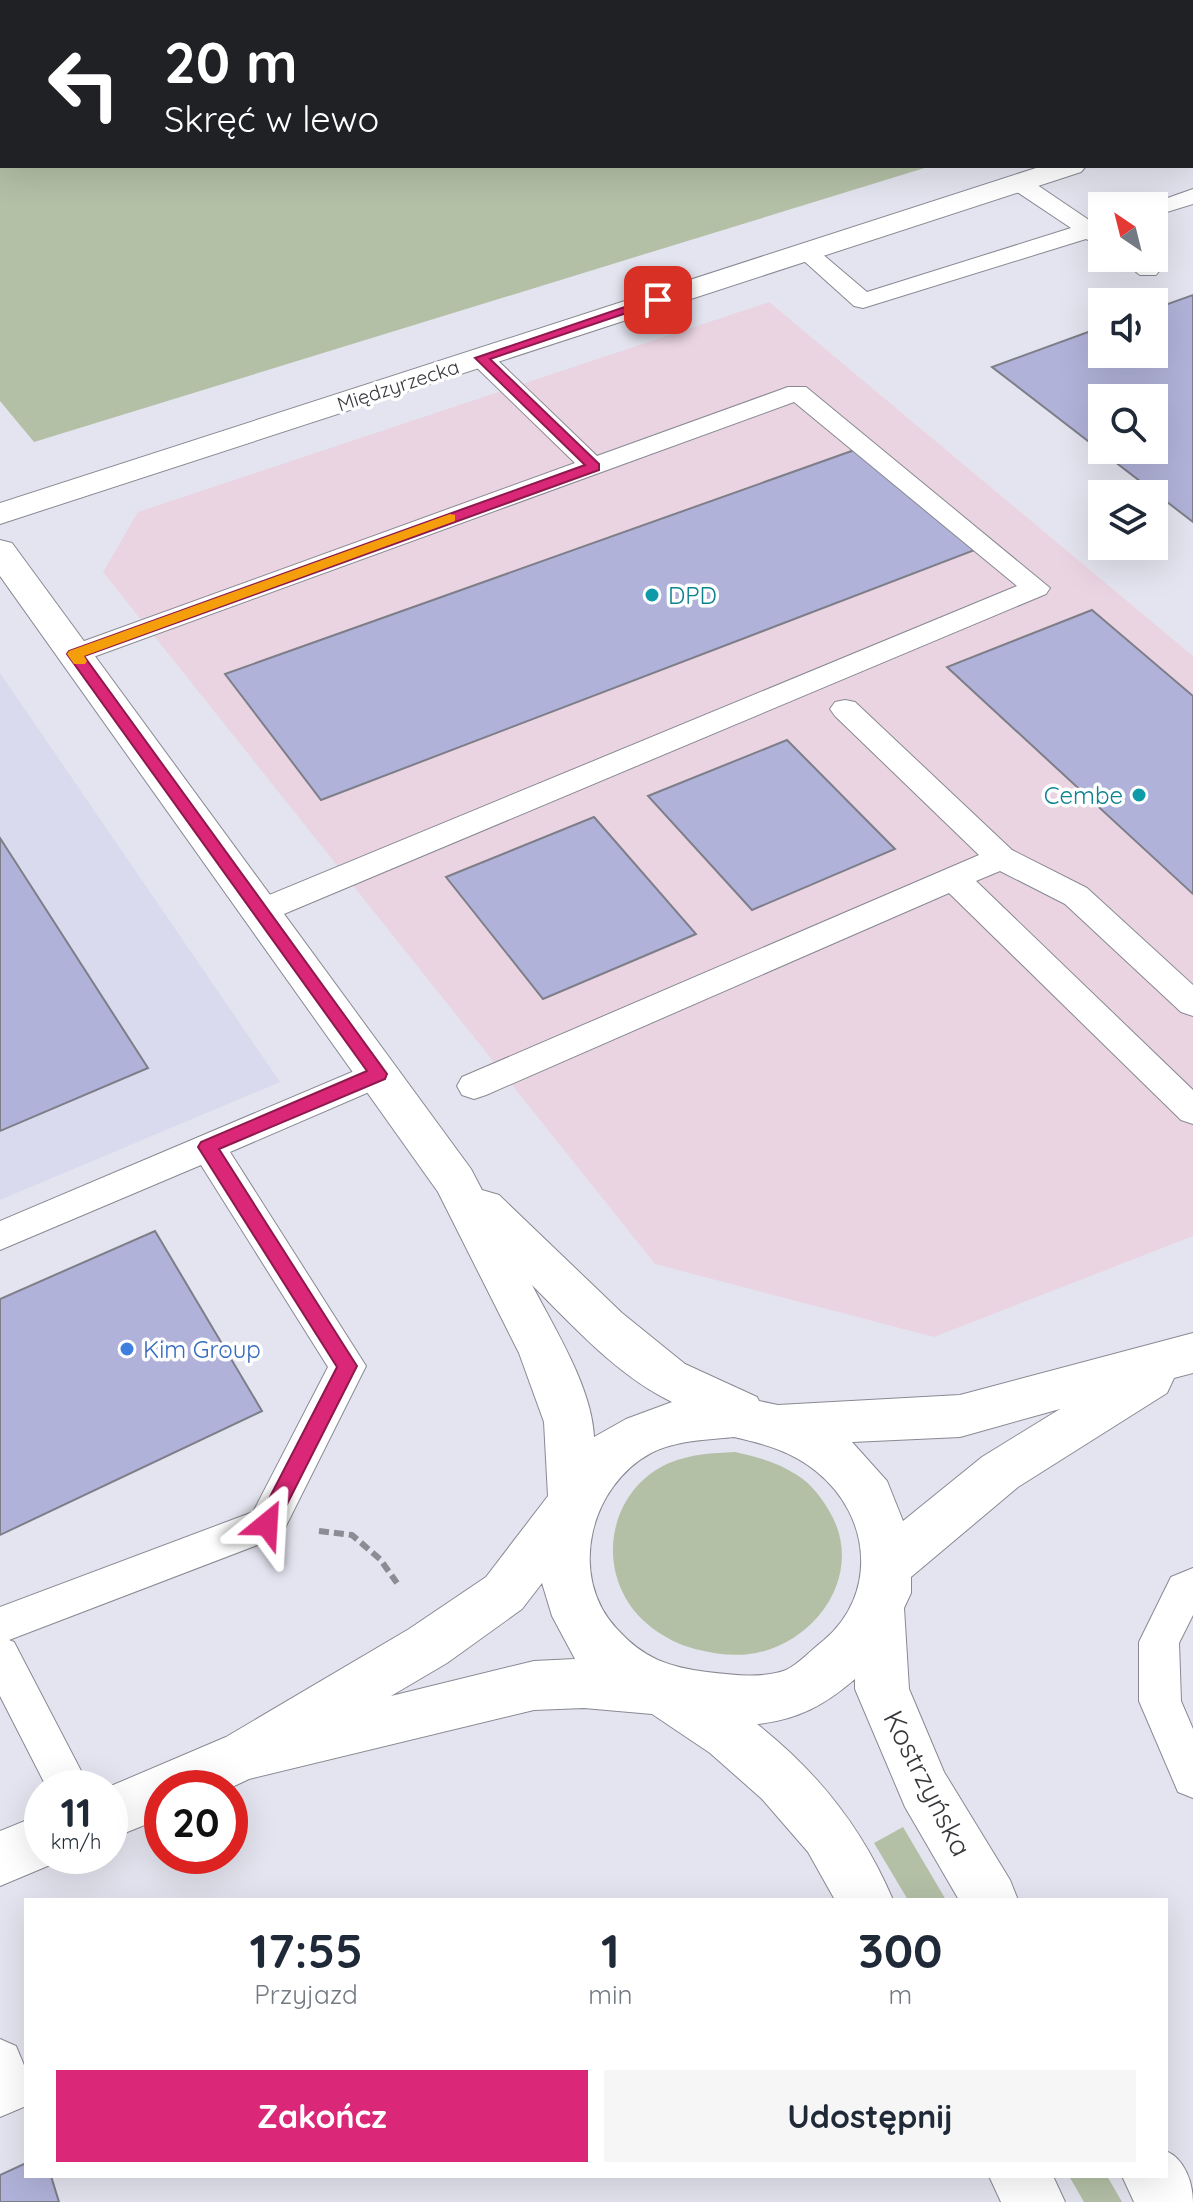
<!DOCTYPE html>
<html lang="pl">
<head>
<meta charset="utf-8">
<style>
  :root { --surface:#fff; --page:#f6f6f7; --text:#1f2937; --muted:#747a83; --accent:#db2777 }
  body { margin:0; font-family:Quicksand,sans-serif; background:var(--page); color:var(--text); height:100vh; display:flex; flex-direction:column; font-size:30px; white-space:nowrap }
  * { box-sizing:border-box; margin:0 }
  p { font-size:26px; color:var(--muted) }
  .icon { flex:none; width:44px; height:44px; fill:none; stroke:currentColor; stroke-width:2; stroke-linecap:round; stroke-linejoin:round }
  .map { position:relative; flex:1; overflow:hidden }
  .details { position:absolute; left:24px; top:1898px; width:1144px; height:280px; display:flex; flex-direction:column; background:var(--surface); border-radius:0px; box-shadow:0 8px 32px #0002 }
  .details>* { flex:none }
  .hud { position:absolute; left:0px; top:0px; width:1194px; height:168px; box-shadow:0 8px 32px #0002; background:#202124; color:#fff; overflow:hidden }
  .needle { width:52px; rotate:325deg }
  .tools { position:absolute; left:1088px; top:192px; display:grid; gap:16px }
  .tools a { display:grid; place-items:center; width:80px; height:80px; border-radius:0px; background:var(--surface); box-shadow:0 8px 32px #0002; font-size:40px }
  .speed { position:absolute; left:24px; top:1770px; display:flex; gap:16px; font-size:40px; font-weight:700; text-align:center }
  .speed>* { display:grid; place-content:center; width:104px; height:104px; border-radius:50%; background:var(--surface); box-shadow:0 8px 32px #0002; line-height:1 }
  .speed small { font-size:20px; font-weight:400 }
  .speed .limit { border:12px solid #d22; background:#fff; color:#111 }
  .pin { position:absolute; display:grid; place-items:center; width:68px; height:68px; color:#fff; margin:-34px; border-radius:16px; box-shadow:0 4px 12px #0006 }
  .me { position:absolute; width:88px; margin:-44px; rotate:27deg; stroke-linejoin:round; filter:drop-shadow(0 0 6px #0008) }
  .turn { display:flex; align-items:center; gap:28px; height:168px; padding:0 32px; font-size:36px }
  .turn .icon { width:104px; height:104px; stroke-width:2.5 }
  .turn b { display:block; font-size:56px; line-height:68px }
  .eta { display:flex; justify-content:space-evenly; align-items:center; height:136px; text-align:center }
  .eta b { font-size:48px; font-weight:700; line-height:56px }
  .button { display:flex; gap:16px; margin-top:auto; padding:16px 32px }
  .button a { flex:1; height:92px; border-radius:0px; background:var(--accent); color:#fff; font-size:32px; font-weight:700; line-height:92px; text-align:center }
  .button a+a { background:var(--page); color:var(--text) }
  .map>svg:first-child { display:block }
  .commercial { fill:#ead4e1 }
  .built { fill:#d9daed }
  .green { fill:#b3c0a6 }
  .building { fill:#b0b2d9; stroke:#7e7e89; stroke-width:2; fill-rule:evenodd }
  .lines { fill:none; stroke-linecap:round; stroke-linejoin:round }
  .lane-casing { stroke:#888993; stroke-width:2 }
  .street-casing { stroke:#888993; stroke-width:2 }
  .path { stroke:#8b8c94; stroke-width:6; stroke-dasharray:10 5; stroke-linecap:butt }
  .lane { fill:#fff; fill-rule:evenodd }
  .street { fill:#fff; fill-rule:evenodd }
  .route { fill:#db2777; stroke:#8e194d; stroke-width:2 }
  .slow { fill:#f59e0b }
  .culture-dot { fill:#0f9aa8; stroke:#fff; stroke-width:3 }
  .shop-dot { fill:#3f7fe0; stroke:#fff; stroke-width:3 }
  .labels { text-anchor:middle; dominant-baseline:central; stroke-width:7; stroke-linejoin:round; paint-order:stroke }
  .far-street-label { font-size:20px; fill:#37383c; stroke:#fff }
  .culture-label { font-size:24px; fill:#0d838f; stroke:#fff; text-anchor:start }
  .shop-label { font-size:24px; fill:#366cbe; stroke:#fff; text-anchor:start }
  .near-street-label { font-size:28px; fill:#37383c; stroke:#fff }
</style>
</head>
<body>
<div class="map">
<svg width="1193" height="2202" viewBox="0 0 1193 2202">
  <rect width="100%" height="100%" fill="#e3e4ef"/>
  <path class="commercial" d="M0,0H574L2,2L0,153Z
    M769,302L1193,656V1236L934,1337L655,1264L103,572L138,512Z"/>
  <path class="built" d="M0,673L280,1082L0,1200Z"/>
  <path class="green" d="M0,158L2,166H931L34,442L0,401Z
    M735,1452C757,1457 777,1462 797,1475C812,1484 824,1501 832,1516C863,1575 817,1641 756,1653C735,1657 715,1654 695,1649C665,1641 635,1620 622,1591C600,1544 619,1485 669,1463C691,1454 712,1453 735,1452Z
    M903,1827L946,1900H908L874,1843Z
    M1069,2176H1107L1122,2202H1084Z"/>
  <path class="building" d="M936,0H1193V41L1192,2Z
    M1193,295V522L992,367L1102,327V354H1154V309ZM1102,398H1154V450H1102Z
    M863,447L980,548L321,800L225,674Z
    M1092,610L1193,696V894L947,667Z
    M787,740L895,849L752,910L648,796Z
    M594,817L696,934L543,999L446,877Z
    M0,838L148,1068L0,1131Z
    M155,1231L262,1411L0,1535V1299Z
    M26,2163V2176H51L59,2202H0V2175Z"/>
  <g class="lines">
    <g class="lane-casing">
      <path id="lane" d="M357,0H381L356,2Z
        M871,0H893L894,2H872Z
        M1192,63H1193V75H1192Z
        M0,79H2V93H0Z
        M0,127H2V141H0Z
        M1019,176L1027,178L1092,222L1102,219V246L1086,239L863,308L854,306L794,252L798,247H814L867,292L1071,228L1011,188L1008,183L1011,178Z
        M1193,189V204L1154,216V206H1145Z
        M1118,258H1146L1160,270L1156,275H1140Z
        M481,351L490,353L597,456L788,387H806L1050,588L1046,594L272,919L261,922L250,919L245,911L250,903L1017,586L794,402L85,660L75,663L65,660L61,654L65,648L575,463L472,363L469,358L472,353Z
        M845,700L855,702L1012,850L1087,888L1193,985V1016L1181,1012L1065,904L1000,871L976,881L1193,1090V1124L1181,1120L949,893L486,1095L474,1099L462,1095L457,1086L462,1077L979,855L835,716L830,709L835,702Z
        M378,1061L390,1065L395,1074L390,1083L230,1152L366,1366L281,1536L9,1640L14,1642L90,1788H47L0,1696V1607L253,1512L328,1367L201,1165L0,1250V1221Z
        M1193,1568V1615L1179,1643L1181,1701L1193,1729V1798L1178,1792L1139,1701V1642L1171,1577Z
        M0,2039L16,2046L26,2070V2106L0,2117Z"/>
    </g>
    <g class="street-casing">
      <path id="street" d="M1193,117V135L1192,136V118Z
        M1042,166H1086L1081,172L0,524V503Z
        M0,540L12,543L471,1169L482,1190L499,1195L622,1313L685,1364L757,1397L759,1401L778,1405L960,1395L1193,1333V1373L1174,1378L1167,1393L1018,1487L911,1577V1593L904,1608L909,1689L944,1772L1010,1880L1018,1900H959L905,1807L855,1689V1679C825,1705 797,1720 757,1724C818,1772 863,1829 893,1900H835L808,1852L762,1799L710,1753L652,1714L584,1708L534,1710L249,1779L230,1788H162V1818L110,1839V1788H106L226,1737L409,1629L486,1577L548,1496L544,1422L519,1353L438,1192L0,576ZM532,1285C574,1327 618,1376 672,1402L626,1419L594,1437C592,1388 555,1329 532,1285ZM1060,1409L982,1457L903,1521L887,1481L852,1442L960,1437ZM734,1437C764,1444 792,1451 817,1472C871,1516 878,1594 824,1640C812,1649 799,1664 786,1670C762,1679 732,1675 707,1672C669,1667 644,1659 617,1629C567,1576 590,1486 651,1453C677,1440 706,1440 734,1437ZM542,1583L552,1616L575,1659L534,1661L391,1696L447,1663L522,1609Z
        M42,1814V1856H63L62,1860L0,1886V1831Z
        M1166,2151C1185,2159 1193,2183 1193,2202H1134L1122,2176H1166Z
        M989,2176H1053L1065,2202H1001Z"/>
    </g>
    <path class="path" d="M319,1531L352,1535L380,1559L397,1583"/>
    <use href="#lane" class="lane"/>
    <use href="#street" class="street"/>
  </g>
  <path class="route" d="M654,297L665,300L490,359L599,464V470L84,656L387,1074L385,1079L219,1149L357,1366L274,1530L267,1533L260,1530L256,1524L337,1367L198,1147L201,1142L367,1071L67,654L69,651L585,465L475,358Z"/>
  <path class="slow" d="M450,514L455,515V521L84,656L87,661L85,664H74L67,654L69,651Z"/>
  <g class="culture-dot">
    <circle cx="652" cy="595" r="8"/>
    <circle cx="1139" cy="795" r="8"/>
  </g>
  <circle class="shop-dot" cx="127" cy="1349" r="8"/>
  <g class="labels">
    <g class="far-street-label">
      <text transform="translate(398 385) rotate(-18)">Międzyrzecka</text>
    </g>
    <g class="culture-label">
      <text x="668" y="595">DPD</text>
      <text x="1123" y="795" text-anchor="end">Cembe</text>
    </g>
    <g class="shop-label">
      <text x="143" y="1349">Kim Group</text>
    </g>
    <g class="near-street-label">
      <text transform="translate(928 1783) rotate(63)">Kostrzyńska</text>
    </g>
  </g>
</svg>
<div class="tools">
<a><svg class="needle" viewBox="-14 -14 28 28"><path d="M0-13l5 13h-10z" fill="#e53935"/><path d="M0 13l5-13h-10z" fill="#747a83"/></svg></a>
<a><svg class="icon" aria-label="sound" viewBox="0 0 24 24"><path d="M4 9h4l5-4v14l-5-4H4zM17 9q2 3 0 6"/></svg></a>
<a><svg class="icon" aria-label="search" viewBox="0 0 24 24"><circle cx="10" cy="10" r="6"/><path d="M15 15l6 6"/></svg></a>
<a><svg class="icon" aria-label="layers" viewBox="0 0 24 24"><path d="M12 4l9 5-9 5-9-5zM3 14l9 5 9-5"/></svg></a>
</div>
<div class="speed"><div>11<small>km/h</small></div><div class="limit">20</div></div>
<div class="pin" style="left:658px;top:300px;background:#d93025"><svg class="icon" aria-label="arrive" viewBox="0 0 24 24"><path d="M6 21V4h12l-3 4 3 4H6"/></svg></div>
<svg class="me" style="left:267px;top:1524px" viewBox="-20 -20 40 40"><path d="M0-17L14 15 0 8-14 15z" fill="#db2777" stroke="#fff" stroke-width="4"/></svg>
<div class="hud">
<div class="turn"><svg class="icon" aria-label="left" viewBox="0 0 24 24"><path d="M17 20v-9H6M10 6l-5 5 5 5"/></svg><div><b>20 m</b>Skręć w lewo</div></div>
</div>
<section class="details">
<div class="eta">
<div><b>17:55</b><p>Przyjazd</p></div>
<div><b>1</b><p>min</p></div>
<div><b>300</b><p>m</p></div>
</div>
<div class="button"><a>Zakończ</a><a>Udostępnij</a></div>
</section>
</div>
</body>
</html>
